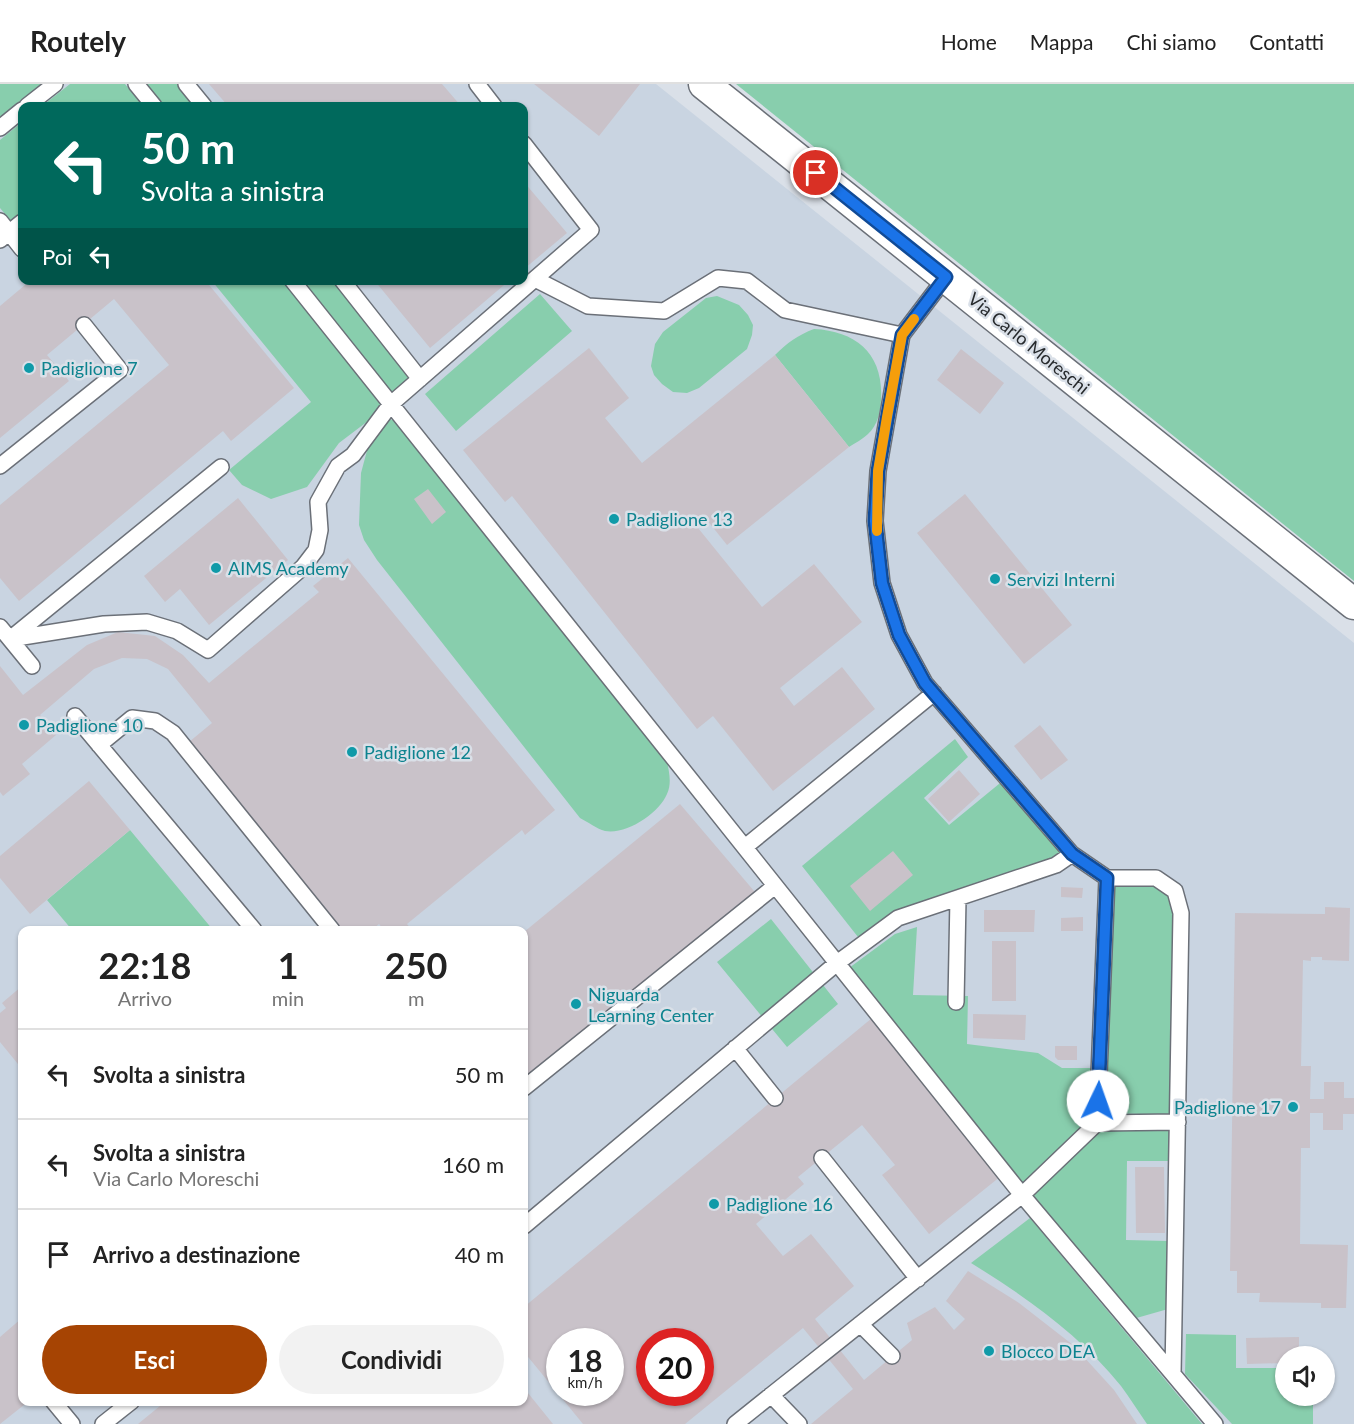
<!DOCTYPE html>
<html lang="it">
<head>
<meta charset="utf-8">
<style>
  :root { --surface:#fff; --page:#f2f2f2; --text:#222; --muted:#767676; --line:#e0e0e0; --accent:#a64403 }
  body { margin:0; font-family:Lato,sans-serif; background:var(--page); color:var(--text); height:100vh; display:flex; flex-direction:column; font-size:22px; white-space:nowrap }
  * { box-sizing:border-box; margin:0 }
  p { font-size:20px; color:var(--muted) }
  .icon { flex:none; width:33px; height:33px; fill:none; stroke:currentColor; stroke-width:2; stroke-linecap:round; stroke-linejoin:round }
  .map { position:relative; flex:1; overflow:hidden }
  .details { position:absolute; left:18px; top:842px; width:510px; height:480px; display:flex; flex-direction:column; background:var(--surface); border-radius:12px; box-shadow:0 2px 4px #0004 }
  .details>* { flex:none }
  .banner { position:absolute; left:18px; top:18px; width:510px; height:183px; border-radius:12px; box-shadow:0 2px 4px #0004; background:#00695c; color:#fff; overflow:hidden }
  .controls { position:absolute; left:1275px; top:1262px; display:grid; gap:12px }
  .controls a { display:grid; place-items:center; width:60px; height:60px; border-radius:50%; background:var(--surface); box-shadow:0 2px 4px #0004; font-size:30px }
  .speed { position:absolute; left:546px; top:1244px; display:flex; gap:12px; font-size:30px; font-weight:700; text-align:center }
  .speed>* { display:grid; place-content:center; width:78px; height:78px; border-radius:50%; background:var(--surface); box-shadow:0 2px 4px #0004; line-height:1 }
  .speed small { font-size:15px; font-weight:400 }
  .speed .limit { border:9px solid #d22; background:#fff; color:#111 }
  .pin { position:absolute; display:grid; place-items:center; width:51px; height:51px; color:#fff; margin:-26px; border:3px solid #fff; border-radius:50%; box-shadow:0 2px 6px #0007 }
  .me { position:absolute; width:66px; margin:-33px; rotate:3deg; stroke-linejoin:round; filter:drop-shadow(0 0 4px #0008) }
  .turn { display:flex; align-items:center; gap:21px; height:126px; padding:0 24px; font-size:27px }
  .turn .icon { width:78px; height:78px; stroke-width:2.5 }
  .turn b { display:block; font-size:42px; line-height:51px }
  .then { display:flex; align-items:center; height:57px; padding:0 24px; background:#0003; gap:12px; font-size:22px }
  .eta { display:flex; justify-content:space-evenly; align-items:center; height:102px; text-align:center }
  .eta b { font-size:36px; font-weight:700; line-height:42px }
  .primary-button { display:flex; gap:12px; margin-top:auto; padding:12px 24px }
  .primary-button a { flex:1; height:69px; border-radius:36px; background:var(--accent); color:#fff; font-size:24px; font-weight:700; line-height:69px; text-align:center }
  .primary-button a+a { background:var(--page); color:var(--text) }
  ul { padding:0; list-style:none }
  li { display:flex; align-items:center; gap:18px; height:90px; padding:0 24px; border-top:2px solid var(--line) }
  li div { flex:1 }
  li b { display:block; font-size:22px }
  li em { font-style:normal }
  header { display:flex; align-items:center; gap:36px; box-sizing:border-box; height:84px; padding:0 30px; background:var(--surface); border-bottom:2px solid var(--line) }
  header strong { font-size:28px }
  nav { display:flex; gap:33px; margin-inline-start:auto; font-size:21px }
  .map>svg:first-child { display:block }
  .built { fill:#c9d4e1; fill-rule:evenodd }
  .green { fill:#88cead }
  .building { fill:#c9c2c9; fill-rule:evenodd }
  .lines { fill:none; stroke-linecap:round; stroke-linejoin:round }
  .service-casing { stroke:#6b7078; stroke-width:18 }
  .minor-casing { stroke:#6b7078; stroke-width:33 }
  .service { stroke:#fff; stroke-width:15 }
  .minor { stroke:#fff; stroke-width:30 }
  .route-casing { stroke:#114b97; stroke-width:15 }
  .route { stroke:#1a73e8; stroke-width:10 }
  .slow { stroke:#f59e0b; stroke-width:10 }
  .culture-dot { fill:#0f9aa8; stroke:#dae0e8; stroke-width:2 }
  .labels { text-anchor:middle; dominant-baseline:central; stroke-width:5; stroke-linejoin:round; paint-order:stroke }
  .street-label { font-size:18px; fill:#272a2d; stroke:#dae0e8 }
  .culture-label { font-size:18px; fill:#0d838f; stroke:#dae0e8; text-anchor:start }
</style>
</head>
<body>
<header>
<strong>Routely</strong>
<nav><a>Home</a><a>Mappa</a><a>Chi siamo</a><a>Contatti</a></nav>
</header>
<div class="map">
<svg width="1354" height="1340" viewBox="0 0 1354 1340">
  <rect width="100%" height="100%" fill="#dae0e8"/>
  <path class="built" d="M0,0H656L1354,559V1340H0ZM22,22H524V196H22ZM22,846H524V1317H22ZM560,1257H610V1308H560ZM650,1257H700V1308H650ZM1286,1272H1324V1311H1286Z"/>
  <path class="green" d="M0,0H43L0,37Z
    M70,0H125L143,22H42Z
    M144,0H180L198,22H162Z
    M736,0H1354V497Z
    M22,38V128L11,137L0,124V56Z
    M212,197H285L386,319L368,337L339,359L307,403L271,415L242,401L229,386L311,318Z
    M299,197H336L413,294L391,313Z
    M540,210L572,247L456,347L425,310Z
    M717,212L739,221L748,231L753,241L752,251L747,265L699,304L687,309L673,308L662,300L654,291L651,282L655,260L663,248L706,214Z
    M814,245C857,247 884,271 881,316C880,328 878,341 868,350C863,355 855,359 849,363L775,271C787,259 798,251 814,245Z
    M388,335L397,337L667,677C669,688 672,699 667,710C659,729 627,751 605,747C597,745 588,738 580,734L377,476L364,456L359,441L361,389L372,348Z
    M955,655L968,673L924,714L949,741L1005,695L1063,768L1053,777L897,829L858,853L802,782Z
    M130,746L213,846H72L47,816Z
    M1113,798L1155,800L1172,810L1177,830L1171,1031L1106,1029Z
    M771,835L838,920L787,963L717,878Z
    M917,843L913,911L968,912L967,960L1038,969L1062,984H1093L1091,1037L1022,1106L849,884L895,850Z
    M1172,1043V1077H1127L1126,1156L1168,1157V1225L1133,1235L1024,1112L1099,1044Z
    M1030,1134L1202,1340H1147C1138,1327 1130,1314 1121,1302C1080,1251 1026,1213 971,1179Z
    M1186,1250L1236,1251V1284H1285L1286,1311H1313V1340H1232L1185,1290Z"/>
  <path class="building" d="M209,0H442L461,22H228Z
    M534,0H640L599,52Z
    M524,98L567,149L524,185Z
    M31,196H205L294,304L231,357L223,347L19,517L0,494V421L169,281L114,215L47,271L69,297L0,354V222Z
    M374,196H510L430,264Z
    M589,264L629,314L605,334L642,379L775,271L849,363L727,461L703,431L694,439L762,523L814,480L862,538L780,604L794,622L842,583L875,625L773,707L713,632L697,645L512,412L505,418L463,366Z
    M961,265L1004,299L980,330L937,296Z
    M428,405L446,428L432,440L414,415Z
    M965,410L1072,541L1024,580L917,449Z
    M238,414L288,476L209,541L180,505L165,518L144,492Z
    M348,474L555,726L525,751L522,746L407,840L412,846H384L379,840L372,846H343L189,658L212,639L168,585L147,575L122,574L94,585L40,631L56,651L22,680L30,690L3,712L0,708V582L23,611L87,561L118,548L155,552L183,571L209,599L319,508L313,502Z
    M1040,641L1068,676L1041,696L1014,662Z
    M959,686L980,710L949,738L928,715Z
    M89,697L130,746L30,830L0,794V772Z
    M680,720L760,814L530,999L524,992V848Z
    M893,767L913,791L870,827L850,802Z
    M1061,803L1083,804L1082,814L1061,813Z
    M1325,823L1350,824L1349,877L1322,876V873H1311V877L1303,876L1301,982H1311L1310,1015H1324V998H1344V1014H1354V1030H1343V1046H1323V1029H1310V1064H1301L1300,1160L1348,1161L1346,1224H1321V1219L1259,1218L1260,1209H1237V1187H1230L1235,829L1325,830Z
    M984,826H1035L1034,848H984Z
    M1083,833V847H1061V834Z
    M992,857H1016V917H992Z
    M22,902V985L0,958V929L6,924L2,919Z
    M973,930L1026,931L1025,956L973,954Z
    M872,934L1001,1092L929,1150L882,1091L895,1081L862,1041L798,1093L804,1100L756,1140L783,1172L811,1150L854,1202L815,1235L864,1296L912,1256L907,1239L935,1223L954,1246L965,1235L946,1217L968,1187L1019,1219L1073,1261L1114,1306L1137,1340H811L853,1305L803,1244L685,1340H583L524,1268V1223ZM560,1257H610V1308H560ZM650,1257H700V1308H650Z
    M1055,962H1077V976H1058L1055,973Z
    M1135,1083H1164L1165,1149H1136Z
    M22,1234V1317H29L0,1340V1253Z
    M1299,1253V1272H1286V1279L1247,1280L1246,1254Z
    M524,1304L553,1340H138L166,1317H524Z"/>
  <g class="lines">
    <g class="service-casing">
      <path id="service" d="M136,0L154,22
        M186,0L204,22
        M477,0L494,22
        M27,22L55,0
        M0,44L22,26
        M0,137L22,165
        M0,156L22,138
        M535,195L588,222L664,227L718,194L747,197L785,226L902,251L946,193
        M292,196L1022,1111L1215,1340
        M342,196L420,295
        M902,251L878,387L875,437L882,499L899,551L925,599L1072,770L1107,794H1156L1175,807L1181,829L1173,1290
        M0,382L120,286L84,241
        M0,543L32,582
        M10,555L104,540L147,538L177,547L208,566L303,483L316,466L320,446L318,418L338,382L353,371L391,320L591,146L524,60
        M10,555L221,383
        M75,632L254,846
        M99,661L132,634L155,637L173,649L332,846
        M745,763L934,609
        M956,918L958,814
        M735,964L775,1014
        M524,1004L775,802
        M1097,1039L1107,794
        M822,1074L918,1195
        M524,1142L837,879L898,834L1056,781L1072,770
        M860,1240L892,1272
        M771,1311L799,1340
        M53,1317L72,1340
        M103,1340L132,1317
        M735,1340L1022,1111L1097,1039L1178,1038"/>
    </g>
    <g class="minor-casing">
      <path id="minor" d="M704,0L1354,520"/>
    </g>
    <use href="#service" class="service"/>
    <use href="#minor" class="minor"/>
  </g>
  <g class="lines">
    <g class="route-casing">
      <path id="route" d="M816,89L946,193L902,251L878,387L875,437L882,499L899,551L925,599L1072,770L1107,794L1098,1017"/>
    </g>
    <use href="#route" class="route"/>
    <path class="slow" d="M877,447L878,387L887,333L902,251L914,235"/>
  </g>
  <g class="culture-dot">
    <circle cx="29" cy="284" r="6"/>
    <circle cx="614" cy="435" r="6"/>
    <circle cx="216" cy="484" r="6"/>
    <circle cx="995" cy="495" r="6"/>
    <circle cx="24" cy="641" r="6"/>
    <circle cx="352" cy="668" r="6"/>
    <circle cx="576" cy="920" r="6"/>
    <circle cx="1293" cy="1023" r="6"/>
    <circle cx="714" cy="1120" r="6"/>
    <circle cx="989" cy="1267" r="6"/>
  </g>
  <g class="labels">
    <g class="street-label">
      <text transform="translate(1029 259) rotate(39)">Via Carlo Moreschi</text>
    </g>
    <g class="culture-label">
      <text x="41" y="284">Padiglione 7</text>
      <text x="626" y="435">Padiglione 13</text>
      <text x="228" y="484">AIMS Academy</text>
      <text x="1007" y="495">Servizi Interni</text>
      <text x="36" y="641">Padiglione 10</text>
      <text x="364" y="668">Padiglione 12</text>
      <text x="588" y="910">Niguarda<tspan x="588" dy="21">Learning Center</tspan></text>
      <text x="1281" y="1023" text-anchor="end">Padiglione 17</text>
      <text x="726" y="1120">Padiglione 16</text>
      <text x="1001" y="1267">Blocco DEA</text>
    </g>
  </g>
</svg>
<div class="controls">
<a><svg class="icon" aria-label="sound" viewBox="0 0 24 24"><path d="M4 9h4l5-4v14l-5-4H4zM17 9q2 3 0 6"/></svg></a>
</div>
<div class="speed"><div>18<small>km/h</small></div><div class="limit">20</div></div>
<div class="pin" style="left:816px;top:89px;background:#d93025"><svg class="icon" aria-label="arrive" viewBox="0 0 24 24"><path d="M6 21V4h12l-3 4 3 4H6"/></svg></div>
<svg class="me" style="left:1098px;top:1017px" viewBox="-20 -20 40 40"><circle r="19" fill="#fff"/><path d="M0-13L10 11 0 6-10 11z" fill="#1a73e8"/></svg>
<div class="banner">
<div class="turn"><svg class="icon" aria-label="left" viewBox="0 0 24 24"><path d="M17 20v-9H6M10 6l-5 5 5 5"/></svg><div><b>50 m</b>Svolta a sinistra</div></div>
<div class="then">Poi<svg class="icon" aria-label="left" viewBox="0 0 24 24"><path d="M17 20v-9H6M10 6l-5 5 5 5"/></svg></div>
</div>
<section class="details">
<div class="eta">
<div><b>22:18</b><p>Arrivo</p></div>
<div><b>1</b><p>min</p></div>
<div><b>250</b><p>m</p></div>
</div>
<ul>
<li><svg class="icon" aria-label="left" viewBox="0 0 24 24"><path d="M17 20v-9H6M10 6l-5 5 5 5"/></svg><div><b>Svolta a sinistra</b></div><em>50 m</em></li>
<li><svg class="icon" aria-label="left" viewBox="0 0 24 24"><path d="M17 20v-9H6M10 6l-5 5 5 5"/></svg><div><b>Svolta a sinistra</b><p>Via Carlo Moreschi</p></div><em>160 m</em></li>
<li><svg class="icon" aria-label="arrive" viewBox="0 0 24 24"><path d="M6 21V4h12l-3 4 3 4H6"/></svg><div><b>Arrivo a destinazione</b></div><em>40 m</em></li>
</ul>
<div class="primary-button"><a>Esci</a><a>Condividi</a></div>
</section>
</div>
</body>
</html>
